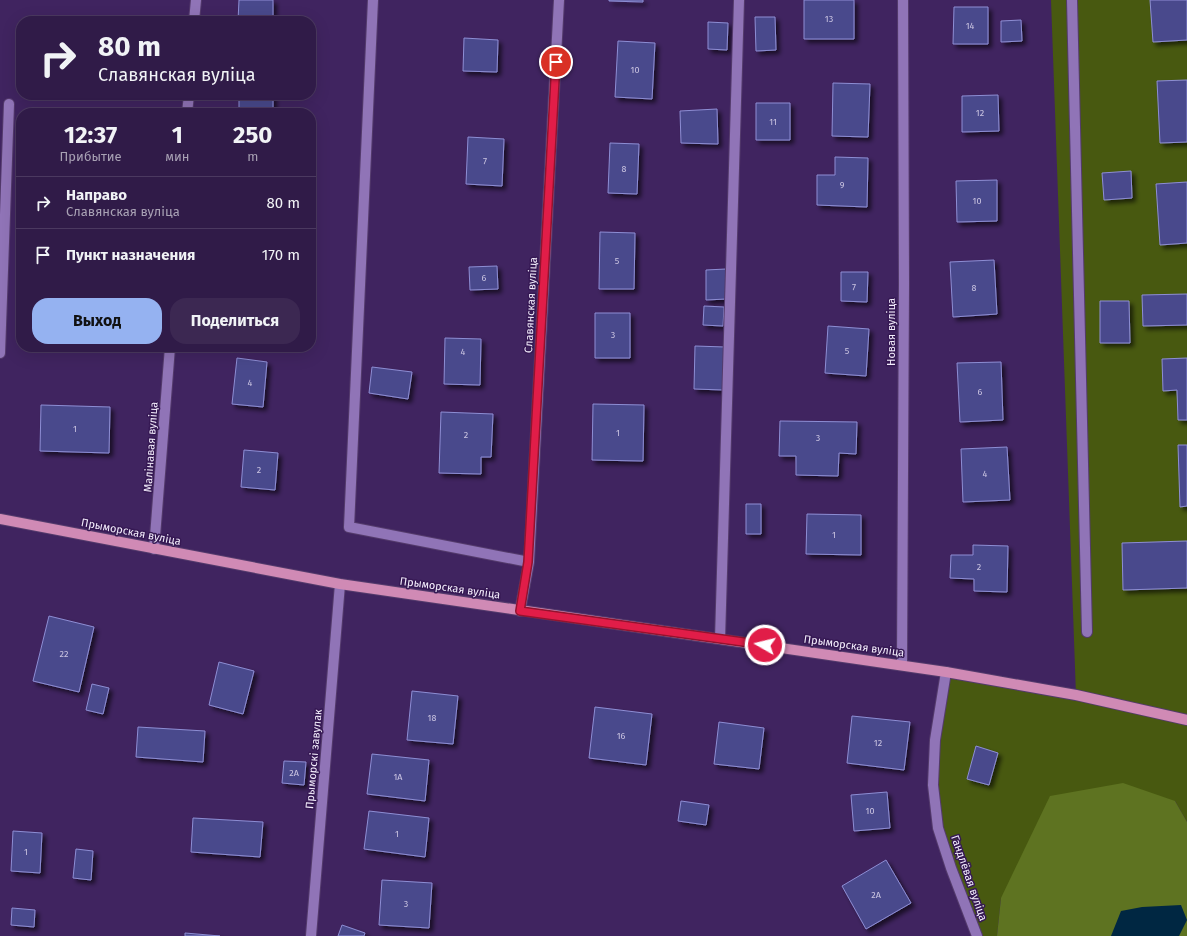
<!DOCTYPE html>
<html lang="ru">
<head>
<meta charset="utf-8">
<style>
  :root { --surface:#301b48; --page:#3c2852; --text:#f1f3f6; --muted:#a8a1b4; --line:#4b3960; --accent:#95b2f1 }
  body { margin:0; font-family:"Fira Sans",sans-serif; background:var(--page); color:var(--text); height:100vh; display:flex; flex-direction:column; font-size:15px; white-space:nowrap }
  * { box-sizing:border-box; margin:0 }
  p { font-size:13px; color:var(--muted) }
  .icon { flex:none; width:22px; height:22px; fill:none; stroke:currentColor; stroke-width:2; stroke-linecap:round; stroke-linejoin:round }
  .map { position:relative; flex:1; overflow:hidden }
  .sheet { position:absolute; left:16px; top:108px; width:300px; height:244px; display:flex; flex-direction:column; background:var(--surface); border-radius:16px; box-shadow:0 4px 16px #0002,0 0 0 1px var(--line) }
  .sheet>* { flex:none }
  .guide { position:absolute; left:16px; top:16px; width:300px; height:84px; border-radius:16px; box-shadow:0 4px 16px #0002,0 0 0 1px var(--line); background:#301b48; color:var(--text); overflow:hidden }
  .pin { position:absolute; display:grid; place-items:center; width:34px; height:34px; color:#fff; margin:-17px; border:2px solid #fff; border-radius:50%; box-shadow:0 1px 4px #0007 }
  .me { position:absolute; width:44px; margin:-22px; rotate:278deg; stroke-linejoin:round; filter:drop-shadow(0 0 3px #0008) }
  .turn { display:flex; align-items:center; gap:14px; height:84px; padding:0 16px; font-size:18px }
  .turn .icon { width:52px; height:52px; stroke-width:2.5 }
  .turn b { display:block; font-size:28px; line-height:34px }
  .eta { display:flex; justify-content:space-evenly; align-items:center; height:68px; text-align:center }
  .eta b { font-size:24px; font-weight:700; line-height:28px }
  .cta { display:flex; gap:8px; margin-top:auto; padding:8px 16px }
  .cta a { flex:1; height:46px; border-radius:16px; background:var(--accent); color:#111; font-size:16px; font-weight:700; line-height:46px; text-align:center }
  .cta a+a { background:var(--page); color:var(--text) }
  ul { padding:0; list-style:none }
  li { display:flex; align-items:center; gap:12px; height:52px; padding:0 16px; border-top:1px solid var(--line) }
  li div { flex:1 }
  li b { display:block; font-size:15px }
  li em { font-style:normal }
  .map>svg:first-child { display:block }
  .green { fill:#485910 }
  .forest { fill:#5e7321 }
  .water { fill:#002742 }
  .building { fill:#4a488c; stroke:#8d8ed4; filter:url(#shadow) }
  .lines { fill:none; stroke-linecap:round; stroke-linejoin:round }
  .minor-casing { stroke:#543b6c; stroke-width:12 }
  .major-casing { stroke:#543b6c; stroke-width:12 }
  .minor { stroke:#9074b7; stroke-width:10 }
  .major { stroke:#d08ab5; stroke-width:10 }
  .route-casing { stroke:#92132f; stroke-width:10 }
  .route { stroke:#e11d48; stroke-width:7 }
  .labels { text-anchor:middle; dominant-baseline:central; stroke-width:3; stroke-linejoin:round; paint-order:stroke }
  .number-label { font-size:9px; fill:#cac4e1 }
  .street-label { font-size:11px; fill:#f4eefd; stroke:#361954 }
</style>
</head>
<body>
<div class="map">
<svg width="1187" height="936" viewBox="0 0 1187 936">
  <defs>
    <filter id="shadow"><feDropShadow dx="3.5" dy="3.5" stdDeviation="2" flood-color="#0009"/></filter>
  </defs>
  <rect width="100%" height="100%" fill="#402460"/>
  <path class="green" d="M1051,0H1187V822L1175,801L1001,898L997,936H977L951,868L933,785L946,672L1076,695Z"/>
  <path class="forest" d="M1123,783L1175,801L1187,822V936H997L1001,898L1050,796Z"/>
  <path class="water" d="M1181,905L1187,920L1179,936H1111L1121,911L1142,907Z"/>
  <path class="building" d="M239,0H273V21H238Z
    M609,0H643V2L609,1Z
    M804,0H854V39H804Z
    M1150,0H1187V40L1153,42Z
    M954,7H988V44H953Z
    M755,17H775L776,50L756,51Z
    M90,19L133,20V21H90Z
    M1021,20L1022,41L1001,42V21Z
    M708,22L728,23L727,50L708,49Z
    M464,38L498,40L497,72L463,71Z
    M618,41L655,43L652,99L615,97Z
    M1187,80V142L1160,143L1157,81Z
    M833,83L870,84L868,137L832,136Z
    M239,95H273V113H239Z
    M998,95L999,131L962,132V96Z
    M756,103H790V140H756Z
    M717,109L718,144L681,143L680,111Z
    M468,137L504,139L502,186L466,184Z
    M610,143L639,144L637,194L608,193Z
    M835,157L868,158L867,207L817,205V175H835Z
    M1131,171L1132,198L1104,200L1102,173Z
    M997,180V221L957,222L956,181Z
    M1187,182V243L1160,245L1156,184Z
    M600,232L635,233L634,289H599Z
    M994,260L997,314L953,317L950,262Z
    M497,266L498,289L470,290L469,267Z
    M726,269V299L706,300V270Z
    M841,272H868L867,302L841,301Z
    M1187,294V325L1143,326L1142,295Z
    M1100,301H1129L1130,343H1100Z
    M704,306L724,307L723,326L703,325Z
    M595,313H630V358H595Z
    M828,326L869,329L866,376L825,373Z
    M445,338L481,339L480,385L444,384Z
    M695,346L725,347L724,390L694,389Z
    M237,358L267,362L263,407L232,404Z
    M1187,358V420H1178L1177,390L1163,391L1162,359Z
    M1001,362L1003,420L960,422L957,363Z
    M372,367L412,372L408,399L369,393Z
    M593,404L644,405L643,461L592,460Z
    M41,405L110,407L109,453L40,451Z
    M441,412L493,414L491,457H481V474L439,473Z
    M780,421L857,422L856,454L839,453L838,476L796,475V456H779Z
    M1178,445H1187V506L1180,507Z
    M1007,447L1010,500L963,502L961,449Z
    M244,450L278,453L275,490L241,487Z
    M746,504H761V534H746Z
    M807,514L861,515V555L806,554Z
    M1187,541V588L1123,590L1122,543Z
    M973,545L1008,546L1007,592L974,591V579L950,578L951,555H973Z
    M49,616L94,627L79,692L33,681Z
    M219,662L254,671L243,714L209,705Z
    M92,684L109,688L103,714L86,710Z
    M412,691L458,696L453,744L407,740Z
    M595,707L652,714L646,765L589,758Z
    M852,716L910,722L904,770L847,763Z
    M719,722L764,728L759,769L714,764Z
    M138,727L205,731L203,762L136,757Z
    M976,746L998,753L989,785L967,779Z
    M372,754L429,760L425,801L367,794Z
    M284,761L306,762L304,785L282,783Z
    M887,792L890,828L854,831L851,795Z
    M681,801L709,805L706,825L678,821Z
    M369,811L429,818L425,857L364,849Z
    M193,818L263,822L260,857L191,852Z
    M13,831L42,833L40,873L11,871Z
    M76,849L93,851L91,880L73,878Z
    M886,860L911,903L866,929L842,886Z
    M382,880L432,883L429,928L379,925Z
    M12,908L35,910L34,927L11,925Z
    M342,925L365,933L364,936H338Z
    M185,933L220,936H185Z"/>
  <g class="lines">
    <g class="minor-casing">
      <path id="minor" d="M373,0L349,527L529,562
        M1072,0L1087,632
        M194,21L196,0
        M187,113L189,95
        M0,353L9,104
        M154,549L170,347
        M520,611L529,562L559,0
        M720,639L739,0
        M902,664L904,283L903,0
        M946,672L935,740L933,785L938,828L951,868L977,936
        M311,936L340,584"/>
    </g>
    <g class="major-casing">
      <path id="major" d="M0,519L340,584L946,672L1076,695L1187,720"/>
    </g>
    <use href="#minor" class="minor"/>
    <use href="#major" class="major"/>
  </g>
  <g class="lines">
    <g class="route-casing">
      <path id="route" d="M556,62L528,562L520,611L765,645"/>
    </g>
    <use href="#route" class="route"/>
  </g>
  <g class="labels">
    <g class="number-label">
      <text x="829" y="19">13</text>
      <text x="970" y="26">14</text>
      <text x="635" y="70">10</text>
      <text x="980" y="113">12</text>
      <text x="773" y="122">11</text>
      <text x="485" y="161">7</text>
      <text x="624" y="169">8</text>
      <text x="842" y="185">9</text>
      <text x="977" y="201">10</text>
      <text x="617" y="261">5</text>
      <text x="484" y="278">6</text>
      <text x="854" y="287">7</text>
      <text x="974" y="288">8</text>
      <text x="613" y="335">3</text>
      <text x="847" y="351">5</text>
      <text x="463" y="352">4</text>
      <text x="250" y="383">4</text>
      <text x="980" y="392">6</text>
      <text x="75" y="429">1</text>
      <text x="618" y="433">1</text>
      <text x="466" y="435">2</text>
      <text x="818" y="438">3</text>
      <text x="259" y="470">2</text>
      <text x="985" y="474">4</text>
      <text x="834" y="535">1</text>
      <text x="979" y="567">2</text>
      <text x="64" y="654">22</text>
      <text x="432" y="718">18</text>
      <text x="621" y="736">16</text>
      <text x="878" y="743">12</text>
      <text x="294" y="773">2А</text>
      <text x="398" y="777">1А</text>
      <text x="870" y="811">10</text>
      <text x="397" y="834">1</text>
      <text x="26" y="852">1</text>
      <text x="876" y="895">2А</text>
      <text x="406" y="904">3</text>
    </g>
    <g class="street-label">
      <text transform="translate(531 305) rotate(-87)">Славянская вуліца</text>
      <text transform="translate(891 332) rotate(-90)">Новая вуліца</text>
      <text transform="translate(151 447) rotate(-86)">Малінавая вуліца</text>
      <text transform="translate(131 532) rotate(11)">Прыморская вуліца</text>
      <text transform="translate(450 588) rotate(8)">Прыморская вуліца</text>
      <text transform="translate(854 646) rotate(8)">Прыморская вуліца</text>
      <text transform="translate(314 759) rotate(-85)">Прыморскі завулак</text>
      <text transform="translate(969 878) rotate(71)">Гандлёвая вуліца</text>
    </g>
  </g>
</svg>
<div class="pin" style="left:556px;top:62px;background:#d93025"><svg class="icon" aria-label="arrive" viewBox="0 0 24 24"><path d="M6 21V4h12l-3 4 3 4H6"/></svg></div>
<svg class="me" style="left:765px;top:645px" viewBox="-20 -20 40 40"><circle r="17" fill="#e11d48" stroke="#fff" stroke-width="3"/><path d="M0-11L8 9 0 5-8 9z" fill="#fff"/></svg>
<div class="guide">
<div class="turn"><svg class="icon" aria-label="right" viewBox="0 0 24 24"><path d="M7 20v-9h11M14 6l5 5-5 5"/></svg><div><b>80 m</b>Славянская вуліца</div></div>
</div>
<section class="sheet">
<div class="eta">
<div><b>12:37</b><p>Прибытие</p></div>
<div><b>1</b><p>мин</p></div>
<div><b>250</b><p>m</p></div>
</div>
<ul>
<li><svg class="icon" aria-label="right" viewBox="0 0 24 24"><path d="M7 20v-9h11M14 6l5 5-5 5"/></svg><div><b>Направо</b><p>Славянская вуліца</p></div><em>80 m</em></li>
<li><svg class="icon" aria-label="arrive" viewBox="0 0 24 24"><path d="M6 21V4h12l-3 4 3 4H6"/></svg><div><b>Пункт назначения</b></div><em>170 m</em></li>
</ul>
<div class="cta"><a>Выход</a><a>Поделиться</a></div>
</section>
</div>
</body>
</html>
